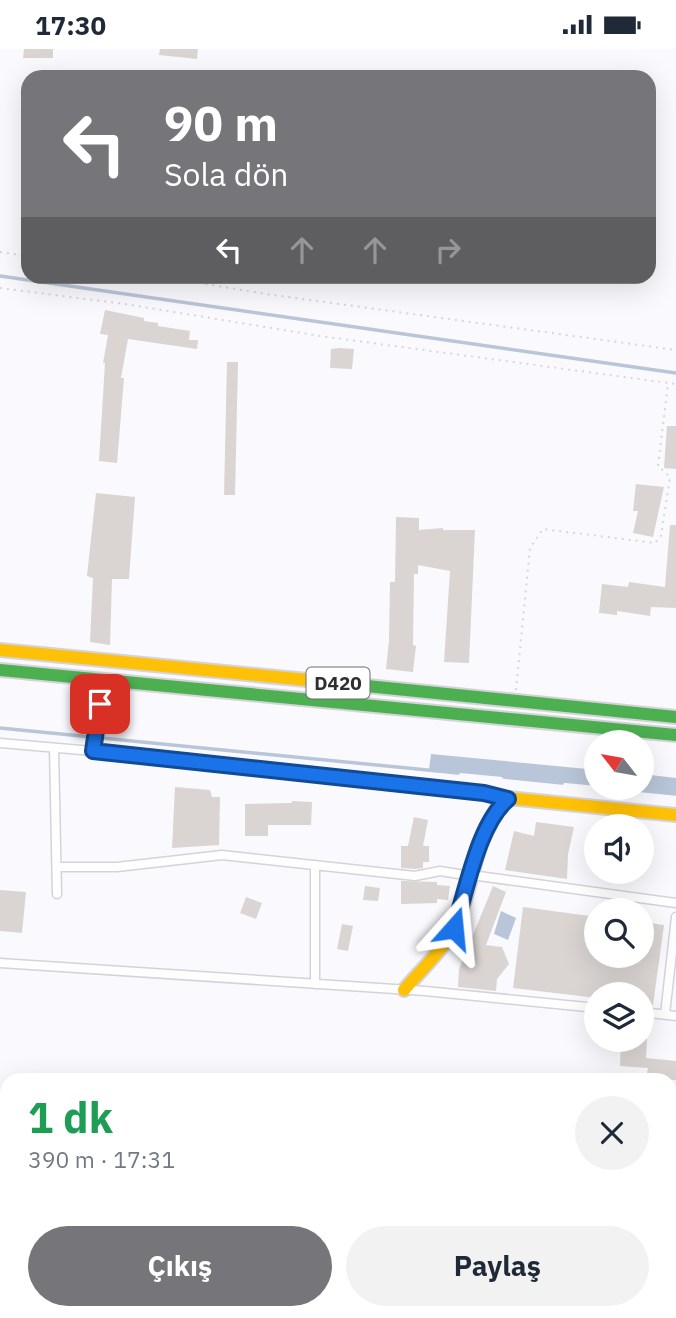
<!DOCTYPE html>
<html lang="tr">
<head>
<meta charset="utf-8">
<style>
  :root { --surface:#fff; --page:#f2f2f3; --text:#1f2937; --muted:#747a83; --accent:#76767a }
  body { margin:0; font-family:"IBM Plex Sans",sans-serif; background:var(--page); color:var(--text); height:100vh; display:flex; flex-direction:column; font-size:26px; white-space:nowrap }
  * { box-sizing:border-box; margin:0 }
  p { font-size:23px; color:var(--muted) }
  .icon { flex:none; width:38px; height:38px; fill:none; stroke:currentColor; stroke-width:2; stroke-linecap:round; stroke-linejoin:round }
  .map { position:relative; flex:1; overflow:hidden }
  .details { position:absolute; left:0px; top:1024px; width:677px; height:247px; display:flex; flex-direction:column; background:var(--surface); border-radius:21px 21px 0 0; box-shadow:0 7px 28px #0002 }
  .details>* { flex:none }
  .banner { position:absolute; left:21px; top:21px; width:635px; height:214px; border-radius:21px; box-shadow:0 7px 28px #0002; background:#76767a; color:#fff; overflow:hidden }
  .needle { width:46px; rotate:301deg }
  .buttons { position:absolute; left:584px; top:681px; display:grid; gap:14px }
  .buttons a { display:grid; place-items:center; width:70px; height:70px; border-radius:50%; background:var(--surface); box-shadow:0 7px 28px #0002; font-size:35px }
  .pin { position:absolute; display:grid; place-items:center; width:60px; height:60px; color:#fff; margin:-30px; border-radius:14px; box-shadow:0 4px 10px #0006 }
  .me { position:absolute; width:77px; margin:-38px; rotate:18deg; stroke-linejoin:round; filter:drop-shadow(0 0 5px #0008) }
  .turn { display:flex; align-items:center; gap:24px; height:147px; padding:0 28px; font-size:32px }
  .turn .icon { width:91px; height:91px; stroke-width:2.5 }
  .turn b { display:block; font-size:49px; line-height:60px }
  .lanes { display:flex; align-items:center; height:66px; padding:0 28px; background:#0003; justify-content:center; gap:35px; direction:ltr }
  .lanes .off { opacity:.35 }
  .round { display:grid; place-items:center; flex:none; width:74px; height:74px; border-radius:37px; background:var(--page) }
  .summary { display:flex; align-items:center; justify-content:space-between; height:119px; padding:0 28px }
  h1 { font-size:42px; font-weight:700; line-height:52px; color:#1e9e55 }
  .cta { display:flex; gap:14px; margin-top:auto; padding:14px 28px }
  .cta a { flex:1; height:80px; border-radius:42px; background:var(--accent); color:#fff; font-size:28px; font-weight:700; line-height:80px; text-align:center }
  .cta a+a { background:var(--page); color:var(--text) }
  .status { display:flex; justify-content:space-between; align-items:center; height:49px; padding:0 35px; background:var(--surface); direction:ltr }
  .status svg { height:19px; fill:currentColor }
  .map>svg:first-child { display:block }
  .water { fill:#b9c5d8 }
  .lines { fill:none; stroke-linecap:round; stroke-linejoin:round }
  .stream { stroke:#b9c5d8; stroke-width:3.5 }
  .building { fill:#dad5d2 }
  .street-casing { stroke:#d4d3d7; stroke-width:11 }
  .fast-casing { stroke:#d4d3d7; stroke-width:16 }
  .slow-casing { stroke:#d4d3d7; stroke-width:16 }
  .path { stroke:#d7d7d9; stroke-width:2; stroke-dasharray:2 5; stroke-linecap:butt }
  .street { stroke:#fefeff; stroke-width:8 }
  .fast { stroke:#4caf50; stroke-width:12 }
  .slow { stroke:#ffc107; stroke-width:12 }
  .route-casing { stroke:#114b97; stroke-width:18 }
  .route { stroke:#1a73e8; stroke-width:12 }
  .labels { text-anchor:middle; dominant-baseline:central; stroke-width:5; stroke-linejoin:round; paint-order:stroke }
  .shield { fill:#fff; stroke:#6d6d70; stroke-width:2 }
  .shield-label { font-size:19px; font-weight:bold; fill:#2f2f33 }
</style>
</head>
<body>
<div class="status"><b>17:30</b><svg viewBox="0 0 49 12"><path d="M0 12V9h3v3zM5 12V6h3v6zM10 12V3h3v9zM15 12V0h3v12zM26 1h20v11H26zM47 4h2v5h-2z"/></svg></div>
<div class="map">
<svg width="676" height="1269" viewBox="0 0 676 1269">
  <rect width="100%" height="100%" fill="#faf9fd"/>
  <path class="water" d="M431,705L597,721V737L429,721Z
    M642,725L676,729V745L607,739L642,738Z
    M501,862L516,869L508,891L494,885Z
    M0,1051L7,1053V1264H670V1142L676,1143V1269H0Z"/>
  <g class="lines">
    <path class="stream" d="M0,227L676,324
      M0,679L458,724
      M504,728L562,734
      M607,738L676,745"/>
  </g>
  <path class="building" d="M24,0H53V9H23Z
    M160,0H198L197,10L159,6Z
    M105,261L144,269V272L158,274V277L190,282L189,291H198L197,300L128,290L121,329H124L117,414L99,412L105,314H103L108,286L100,285Z
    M339,299L354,300L352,320L330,319L331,300Z
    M227,313H238L235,446H224Z
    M667,377H676V420L664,419Z
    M636,435L664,438L653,488L633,484L638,462H633Z
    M96,444L135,448L129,530H112L110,596L90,593L93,529L87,527Z
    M396,468L419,469V481L443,479V481H475L469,614L444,613L450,522L418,516V525H414L413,596L416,597L413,623L386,620L389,591L390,533H395Z
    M670,476H676V559L651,558L650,567L617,562V566L599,564L602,535L628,538L629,533L665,538Z
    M175,738L210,741L212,748H220L219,796L172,799Z
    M292,752L312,753L311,776H268V787H245V755L292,754Z
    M414,768L428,771L423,797H429V813H423V819L415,820L401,819V797H408Z
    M536,773L574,778L568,805L567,830L505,821L514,782L534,787Z
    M401,832L437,833V836L450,837L448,851L437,850V854L401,855Z
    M365,837L380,839L378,852L363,851Z
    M493,837L506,843L486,896L502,898L509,915L497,930L496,942L458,938L459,920Z
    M0,841L26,843L22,884L0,882Z
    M246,848L262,854L256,870L240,864Z
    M523,858L597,868V906H642V873L664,876L653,956L642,955V945H597V949L513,939Z
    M342,875L353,877L348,902L337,900Z
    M621,990H647L646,1009L676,1012V1031H654L655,1024H647L648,1019L620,1017Z"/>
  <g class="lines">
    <g class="street-casing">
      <path id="street" d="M0,694L93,702L484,744L508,749
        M54,699L57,845
        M93,702L103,631
        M58,818H117L222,806L415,827L440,822L471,827
        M471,826L676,854
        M0,914L425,942L597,959
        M315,935V816
        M642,963L676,967
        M665,965L676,868"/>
    </g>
    <g class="fast-casing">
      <path id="fast" d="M0,621L676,686
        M317,632L676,668"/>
    </g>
    <g class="slow-casing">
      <path id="slow" d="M0,601L317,632
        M404,941C421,921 443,901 455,878C476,833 472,788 508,749L676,766"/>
    </g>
    <path class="path" d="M0,203L28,207
      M164,228L266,245L676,301
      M0,239L125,255L320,287L676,335
      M516,641L530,499L543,480L655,494L661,487L670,428L658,417L668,335"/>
    <use href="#street" class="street"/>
    <use href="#fast" class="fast"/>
    <use href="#slow" class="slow"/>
  </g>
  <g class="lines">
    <g class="route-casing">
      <path id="route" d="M100,655L93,702L484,744L508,750C478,775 467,841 454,879"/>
    </g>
    <use href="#route" class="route"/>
  </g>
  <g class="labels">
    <rect class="shield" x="306.5" y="618.5" width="63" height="31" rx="5"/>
    <g class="shield-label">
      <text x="338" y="634">D420</text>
    </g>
  </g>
</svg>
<div class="buttons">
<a><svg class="needle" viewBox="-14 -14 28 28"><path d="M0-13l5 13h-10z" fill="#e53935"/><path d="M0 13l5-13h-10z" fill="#747a83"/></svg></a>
<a><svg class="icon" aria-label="sound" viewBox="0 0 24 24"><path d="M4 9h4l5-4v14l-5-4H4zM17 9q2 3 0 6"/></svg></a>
<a><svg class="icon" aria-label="search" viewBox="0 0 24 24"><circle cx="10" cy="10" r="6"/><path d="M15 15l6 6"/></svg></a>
<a><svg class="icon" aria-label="layers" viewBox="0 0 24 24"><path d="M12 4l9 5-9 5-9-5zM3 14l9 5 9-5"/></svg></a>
</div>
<div class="pin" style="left:100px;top:655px;background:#d93025"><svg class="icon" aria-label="arrive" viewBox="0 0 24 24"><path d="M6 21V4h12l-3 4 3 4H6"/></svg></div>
<svg class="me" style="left:454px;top:879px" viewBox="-20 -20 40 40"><path d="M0-17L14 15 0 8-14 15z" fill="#1a73e8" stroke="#fff" stroke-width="4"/></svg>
<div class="banner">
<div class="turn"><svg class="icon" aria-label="left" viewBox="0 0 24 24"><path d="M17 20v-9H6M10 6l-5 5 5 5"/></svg><div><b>90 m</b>Sola dön</div></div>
<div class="lanes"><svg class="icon" aria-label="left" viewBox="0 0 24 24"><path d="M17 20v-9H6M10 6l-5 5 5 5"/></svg><svg class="icon off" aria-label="ahead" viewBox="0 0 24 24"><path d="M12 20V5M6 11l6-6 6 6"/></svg><svg class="icon off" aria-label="ahead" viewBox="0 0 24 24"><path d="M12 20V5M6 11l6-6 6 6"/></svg><svg class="icon off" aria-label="right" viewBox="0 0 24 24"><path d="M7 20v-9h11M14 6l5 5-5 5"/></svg></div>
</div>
<section class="details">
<div class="summary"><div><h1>1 dk</h1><p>390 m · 17:31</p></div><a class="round"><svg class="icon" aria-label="close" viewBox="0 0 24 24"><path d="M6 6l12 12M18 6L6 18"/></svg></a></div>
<div class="cta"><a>Çıkış</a><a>Paylaş</a></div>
</section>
</div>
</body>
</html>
